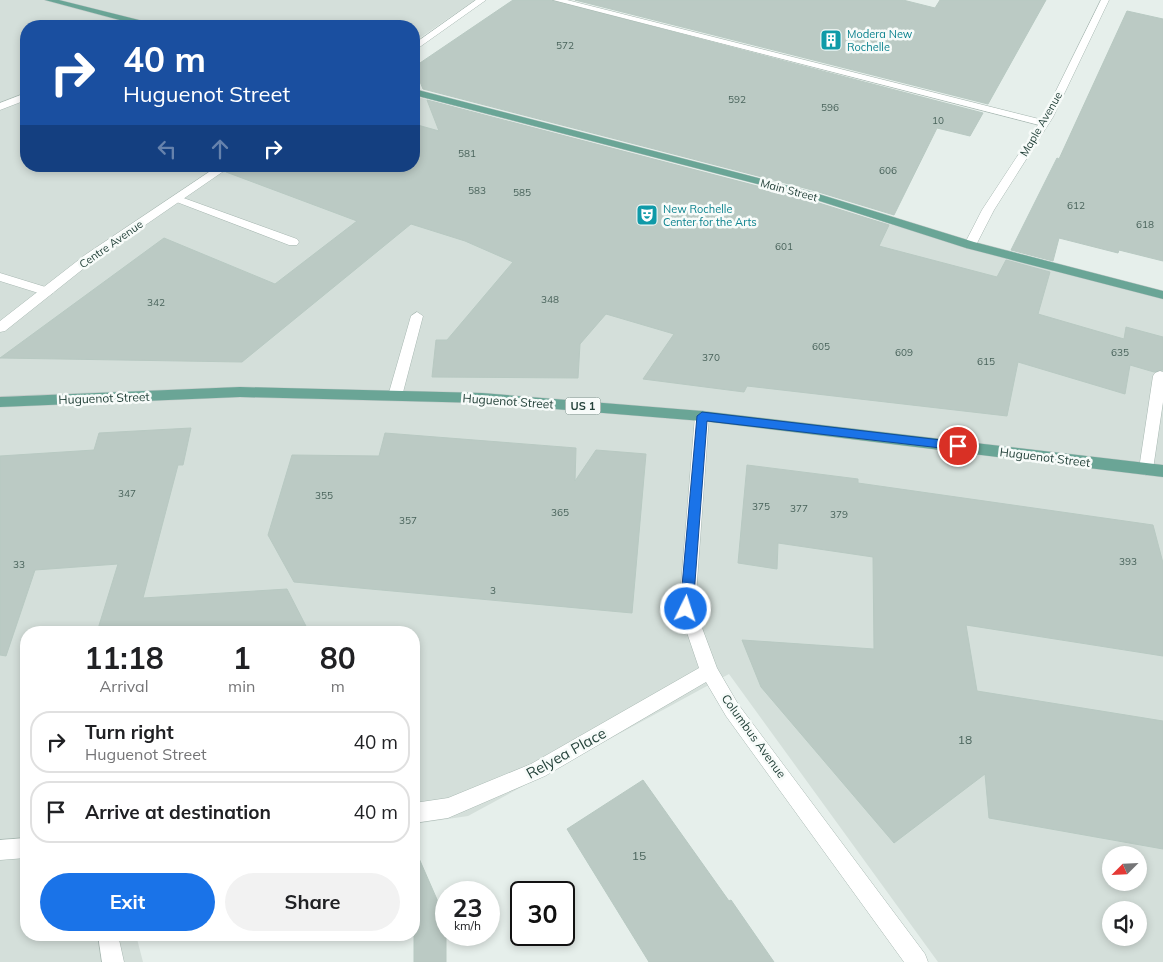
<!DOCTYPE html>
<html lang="en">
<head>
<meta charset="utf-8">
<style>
  :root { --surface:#fff; --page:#f2f2f2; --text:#202124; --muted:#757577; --line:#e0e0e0; --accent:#1a73e8 }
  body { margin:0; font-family:Mulish,sans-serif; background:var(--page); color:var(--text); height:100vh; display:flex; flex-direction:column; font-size:19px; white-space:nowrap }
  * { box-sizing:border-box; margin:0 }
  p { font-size:16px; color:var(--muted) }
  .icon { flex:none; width:28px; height:28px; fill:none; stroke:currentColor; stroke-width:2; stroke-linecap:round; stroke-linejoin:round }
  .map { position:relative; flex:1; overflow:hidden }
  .sheet { position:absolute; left:20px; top:626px; width:400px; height:315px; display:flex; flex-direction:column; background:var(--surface); border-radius:20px; box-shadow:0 2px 8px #0003 }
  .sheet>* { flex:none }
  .guide { position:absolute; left:20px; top:20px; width:400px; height:152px; border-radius:20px; box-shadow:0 2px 8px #0003; background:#1a4fa0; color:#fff; overflow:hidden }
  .needle { width:32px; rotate:246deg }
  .tools { position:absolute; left:1102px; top:846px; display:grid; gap:10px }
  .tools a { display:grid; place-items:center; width:45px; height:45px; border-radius:50%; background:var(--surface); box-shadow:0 2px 8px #0003; font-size:25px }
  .speed { position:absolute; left:435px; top:881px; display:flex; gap:10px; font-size:25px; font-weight:700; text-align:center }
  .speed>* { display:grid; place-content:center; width:65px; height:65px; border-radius:50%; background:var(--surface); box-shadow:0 2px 8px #0003; line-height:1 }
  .speed small { font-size:12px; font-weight:400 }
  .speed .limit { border:2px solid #111; border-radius:8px; background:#fff; color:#111 }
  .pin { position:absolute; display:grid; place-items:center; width:42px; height:42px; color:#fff; margin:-21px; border:2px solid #fff; border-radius:50%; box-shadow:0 1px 5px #0007 }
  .me { position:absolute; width:55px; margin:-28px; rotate:4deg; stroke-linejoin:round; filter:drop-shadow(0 0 4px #0008) }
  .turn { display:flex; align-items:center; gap:18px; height:105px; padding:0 20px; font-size:22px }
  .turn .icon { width:65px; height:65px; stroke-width:2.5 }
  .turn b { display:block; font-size:35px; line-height:42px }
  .lanes { display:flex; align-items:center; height:48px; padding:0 20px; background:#0003; justify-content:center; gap:25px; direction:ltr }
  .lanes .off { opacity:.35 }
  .eta { display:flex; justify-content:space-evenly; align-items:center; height:85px; text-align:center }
  .eta b { font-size:30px; font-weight:700; line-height:35px }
  .primary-button { display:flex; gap:10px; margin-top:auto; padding:10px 20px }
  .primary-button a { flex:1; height:58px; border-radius:30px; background:var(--accent); color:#fff; font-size:20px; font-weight:700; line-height:58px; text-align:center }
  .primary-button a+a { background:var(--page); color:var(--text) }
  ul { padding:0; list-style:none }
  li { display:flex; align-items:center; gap:15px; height:62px; margin:0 10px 8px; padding:0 10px; border:2px solid var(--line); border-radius:20px }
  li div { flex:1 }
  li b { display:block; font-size:19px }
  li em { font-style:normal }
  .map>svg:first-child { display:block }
  .built { fill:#d4dfda; fill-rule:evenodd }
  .building { fill:#bbcac4; stroke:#b8c9c2 }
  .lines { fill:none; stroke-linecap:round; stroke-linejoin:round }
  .service-casing { stroke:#a8b8b2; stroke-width:1 }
  .minor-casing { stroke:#a8b8b2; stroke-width:1 }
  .tertiary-casing { stroke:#a8b8b2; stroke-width:1 }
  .primary-casing { stroke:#c2cac8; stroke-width:1 }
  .service { fill:#fff; fill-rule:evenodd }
  .minor { fill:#fff; fill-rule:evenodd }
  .tertiary { fill:#fff; fill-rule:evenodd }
  .primary { fill:#6aa596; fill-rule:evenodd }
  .route { fill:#1a73e8; stroke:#114b97 }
  .labels { text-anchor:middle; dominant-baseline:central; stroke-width:5; stroke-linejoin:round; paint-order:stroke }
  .number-label { font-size:10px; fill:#4a645c }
  .far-culture-label { font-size:11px; fill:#0d838f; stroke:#f7fbf9; text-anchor:start }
  .far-street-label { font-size:11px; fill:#24423a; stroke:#f7fbf9 }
  .shield { fill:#f7fbf9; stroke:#637a73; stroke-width:1 }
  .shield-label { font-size:11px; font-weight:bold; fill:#24423a }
  .street-label { font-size:12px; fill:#24423a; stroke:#f7fbf9 }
  .near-number-label { font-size:12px; fill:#4a645c }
  .near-street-label { font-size:15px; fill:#24423a; stroke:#f7fbf9 }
</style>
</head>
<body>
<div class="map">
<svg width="1163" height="962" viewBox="0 0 1163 962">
  <rect width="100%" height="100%" fill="#e6efeb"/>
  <path class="built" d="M0,0H475L414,42V26H26V166H414V96L1163,298V962H938L729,674L468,816L414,824V632H26V935H136L143,962H0ZM1111,855H1139V882H1111ZM1111,910H1139V938H1111Z"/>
  <path class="building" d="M513,0H551L983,113L970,136L937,128L894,215L812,190L423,89L414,67Z
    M575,0H903L935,8L940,0H1046L988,104Z
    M1127,11L1163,19V261L1119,250L1118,253L1059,238L1053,261L1011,250L1057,158L1059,159Z
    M427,100L803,198L889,225L879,246L997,277L1006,260L1050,272L1038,314L1124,339L1126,327L1163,337V370L1154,372L1130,365L1125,394L1018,362L1007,416L747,386L744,392L643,379L674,334L606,314L580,344L578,378L432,377L436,340H447L513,262L465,241L411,224L242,362L0,358L164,238L275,284L357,221L226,172L233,166H414V124L439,131Z
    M191,428L183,465H178L143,598L287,589L309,632H97L118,564L35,570L6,656L0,655V456L94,450L99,433Z
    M385,433L576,448L575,481L596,450L646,454L632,613L294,582L268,535L292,455L379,456Z
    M747,465L858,479V483L1153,525L1163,563V656L966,625L977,691L1163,721V849L989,818L985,774L894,843L761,687L742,640L874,649L873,557L778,543L777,569L738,563Z
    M643,780L729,901L731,900L774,962H649L567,829Z
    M414,847L446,920V962H414Z"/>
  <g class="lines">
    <g class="service-casing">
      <path id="service" d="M553,0H567L1047,121L1048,123L1043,126Z
        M26,93V100L0,110V103Z
        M178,196L297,239L299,242L297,245H289L174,201L172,199Z
        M417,312L423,316L402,396L400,400H390L388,396L411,316Z
        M1160,371L1163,372V402L1153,469L1151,473L1146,475L1141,473L1139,469L1153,376L1155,373Z"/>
    </g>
    <g class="minor-casing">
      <path id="minor" d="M0,273L52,289L54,292L48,296L0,281Z
        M702,411L707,412L709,416L695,609L717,668L738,704L925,954L928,962H904L726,716L706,682L545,776L448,818L414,823V803L448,798L531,764L699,668L679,609L695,416L697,412Z
        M26,838V858L0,860V840Z
        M98,935H118L124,962H102Z"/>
    </g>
    <g class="tertiary-casing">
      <path id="tertiary" d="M476,0H486L414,51V44Z
        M1101,0H1109L1053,117L994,210L976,245L974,248H966L964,245L982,210L1043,117Z
        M218,166H231L93,261L5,331L0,332V321L85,255Z"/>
    </g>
    <g class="primary-casing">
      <path id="primary" d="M45,0H59L155,24L157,26H142Z
        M414,89L812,192L974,242L1163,291V299L966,248L804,196L414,95Z
        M240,387L482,393L702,411L1163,465V477L702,421L482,403L240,397L0,407V397Z"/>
    </g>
    <use href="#service" class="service"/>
    <use href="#minor" class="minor"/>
    <use href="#tertiary" class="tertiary"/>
    <use href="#primary" class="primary"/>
  </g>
  <path class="route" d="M702,412L958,442L964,446L958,450L707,421L693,609L691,612L686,614L682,612L680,609L697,416Z"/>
  <defs>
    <g id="building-square" transform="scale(1.125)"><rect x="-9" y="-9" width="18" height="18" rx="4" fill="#0f9aa8" stroke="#f7fbf9"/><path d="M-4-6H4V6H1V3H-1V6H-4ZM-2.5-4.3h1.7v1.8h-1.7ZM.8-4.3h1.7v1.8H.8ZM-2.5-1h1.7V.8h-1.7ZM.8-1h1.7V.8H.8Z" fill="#fff"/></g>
    <g id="theatre-square" transform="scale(1.125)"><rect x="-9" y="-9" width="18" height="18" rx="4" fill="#0f9aa8" stroke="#f7fbf9"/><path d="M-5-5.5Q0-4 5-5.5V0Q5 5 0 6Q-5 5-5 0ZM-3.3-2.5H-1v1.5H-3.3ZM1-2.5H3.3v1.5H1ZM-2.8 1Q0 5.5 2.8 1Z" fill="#fff"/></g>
  </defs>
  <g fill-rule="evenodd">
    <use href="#building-square" x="831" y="40"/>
    <use href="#theatre-square" x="647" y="215"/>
  </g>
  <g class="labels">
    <g class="number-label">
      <text x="565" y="45">572</text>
      <text x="737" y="99">592</text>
      <text x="830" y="107">596</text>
      <text x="938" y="120">10</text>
      <text x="467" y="153">581</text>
      <text x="888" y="170">606</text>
      <text x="477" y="190">583</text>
      <text x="522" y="192">585</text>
      <text x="1076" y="205">612</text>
      <text x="1145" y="224">618</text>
      <text x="784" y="246">601</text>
      <text x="550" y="299">348</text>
      <text x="156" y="302">342</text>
      <text x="821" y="346">605</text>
      <text x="904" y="352">609</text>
      <text x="1120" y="352">635</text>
      <text x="711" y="357">370</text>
      <text x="986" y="361">615</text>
      <text x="127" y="493">347</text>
      <text x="324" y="495">355</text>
      <text x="761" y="506">375</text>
      <text x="799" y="508">377</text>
      <text x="560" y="512">365</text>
      <text x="839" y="514">379</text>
      <text x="408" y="520">357</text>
      <text x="1128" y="561">393</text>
      <text x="19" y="564">33</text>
      <text x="493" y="590">3</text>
    </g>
    <g class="far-culture-label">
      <text x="847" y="34">Modera New<tspan x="847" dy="13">Rochelle</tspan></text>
      <text x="663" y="209">New Rochelle<tspan x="663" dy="13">Center for the Arts</tspan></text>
    </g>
    <g class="far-street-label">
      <text transform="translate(1041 124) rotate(-60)">Maple Avenue</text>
      <text transform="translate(789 190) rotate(15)">Main Street</text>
      <text transform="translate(111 244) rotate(-35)">Centre Avenue</text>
    </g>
    <rect class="shield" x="565.5" y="397.5" width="35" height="17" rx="4"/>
    <g class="shield-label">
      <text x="583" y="406">US 1</text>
    </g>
    <g class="street-label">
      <text transform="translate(104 398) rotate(-2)">Huguenot Street</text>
      <text transform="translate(508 401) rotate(4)">Huguenot Street</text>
      <text transform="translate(1045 457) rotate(7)">Huguenot Street</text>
      <text transform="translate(754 736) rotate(54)">Columbus Avenue</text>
    </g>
    <g class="near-number-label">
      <text x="965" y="739">18</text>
      <text x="639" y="855">15</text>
    </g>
    <g class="near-street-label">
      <text transform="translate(566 753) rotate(-29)">Relyea Place</text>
    </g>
  </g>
</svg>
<div class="tools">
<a><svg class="needle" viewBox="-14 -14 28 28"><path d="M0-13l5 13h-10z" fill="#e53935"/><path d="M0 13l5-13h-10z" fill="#757577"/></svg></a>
<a><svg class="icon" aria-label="sound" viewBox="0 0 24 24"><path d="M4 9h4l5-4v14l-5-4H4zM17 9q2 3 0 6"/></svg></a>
</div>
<div class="speed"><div>23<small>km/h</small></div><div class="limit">30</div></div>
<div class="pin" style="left:958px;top:446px;background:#d93025"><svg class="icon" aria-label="arrive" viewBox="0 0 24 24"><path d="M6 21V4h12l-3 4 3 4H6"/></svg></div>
<svg class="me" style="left:686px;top:609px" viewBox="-20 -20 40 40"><circle r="17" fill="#1a73e8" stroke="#fff" stroke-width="3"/><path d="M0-11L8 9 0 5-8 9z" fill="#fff"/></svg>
<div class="guide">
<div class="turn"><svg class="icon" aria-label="right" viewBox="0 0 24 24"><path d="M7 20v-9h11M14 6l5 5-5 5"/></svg><div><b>40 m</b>Huguenot Street</div></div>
<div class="lanes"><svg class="icon off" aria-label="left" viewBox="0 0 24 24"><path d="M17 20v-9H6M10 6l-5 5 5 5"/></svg><svg class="icon off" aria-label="ahead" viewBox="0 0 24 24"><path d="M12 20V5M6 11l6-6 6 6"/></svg><svg class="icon" aria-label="right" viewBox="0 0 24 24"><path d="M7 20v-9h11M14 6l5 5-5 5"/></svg></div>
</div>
<section class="sheet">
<div class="eta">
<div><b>11:18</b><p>Arrival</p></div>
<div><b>1</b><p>min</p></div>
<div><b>80</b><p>m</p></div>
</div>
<ul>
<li><svg class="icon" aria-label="right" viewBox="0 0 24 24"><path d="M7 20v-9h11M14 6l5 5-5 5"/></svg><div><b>Turn right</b><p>Huguenot Street</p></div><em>40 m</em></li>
<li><svg class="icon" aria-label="arrive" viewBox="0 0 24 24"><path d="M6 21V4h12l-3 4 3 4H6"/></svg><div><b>Arrive at destination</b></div><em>40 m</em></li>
</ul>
<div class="primary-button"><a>Exit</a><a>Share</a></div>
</section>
</div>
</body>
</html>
